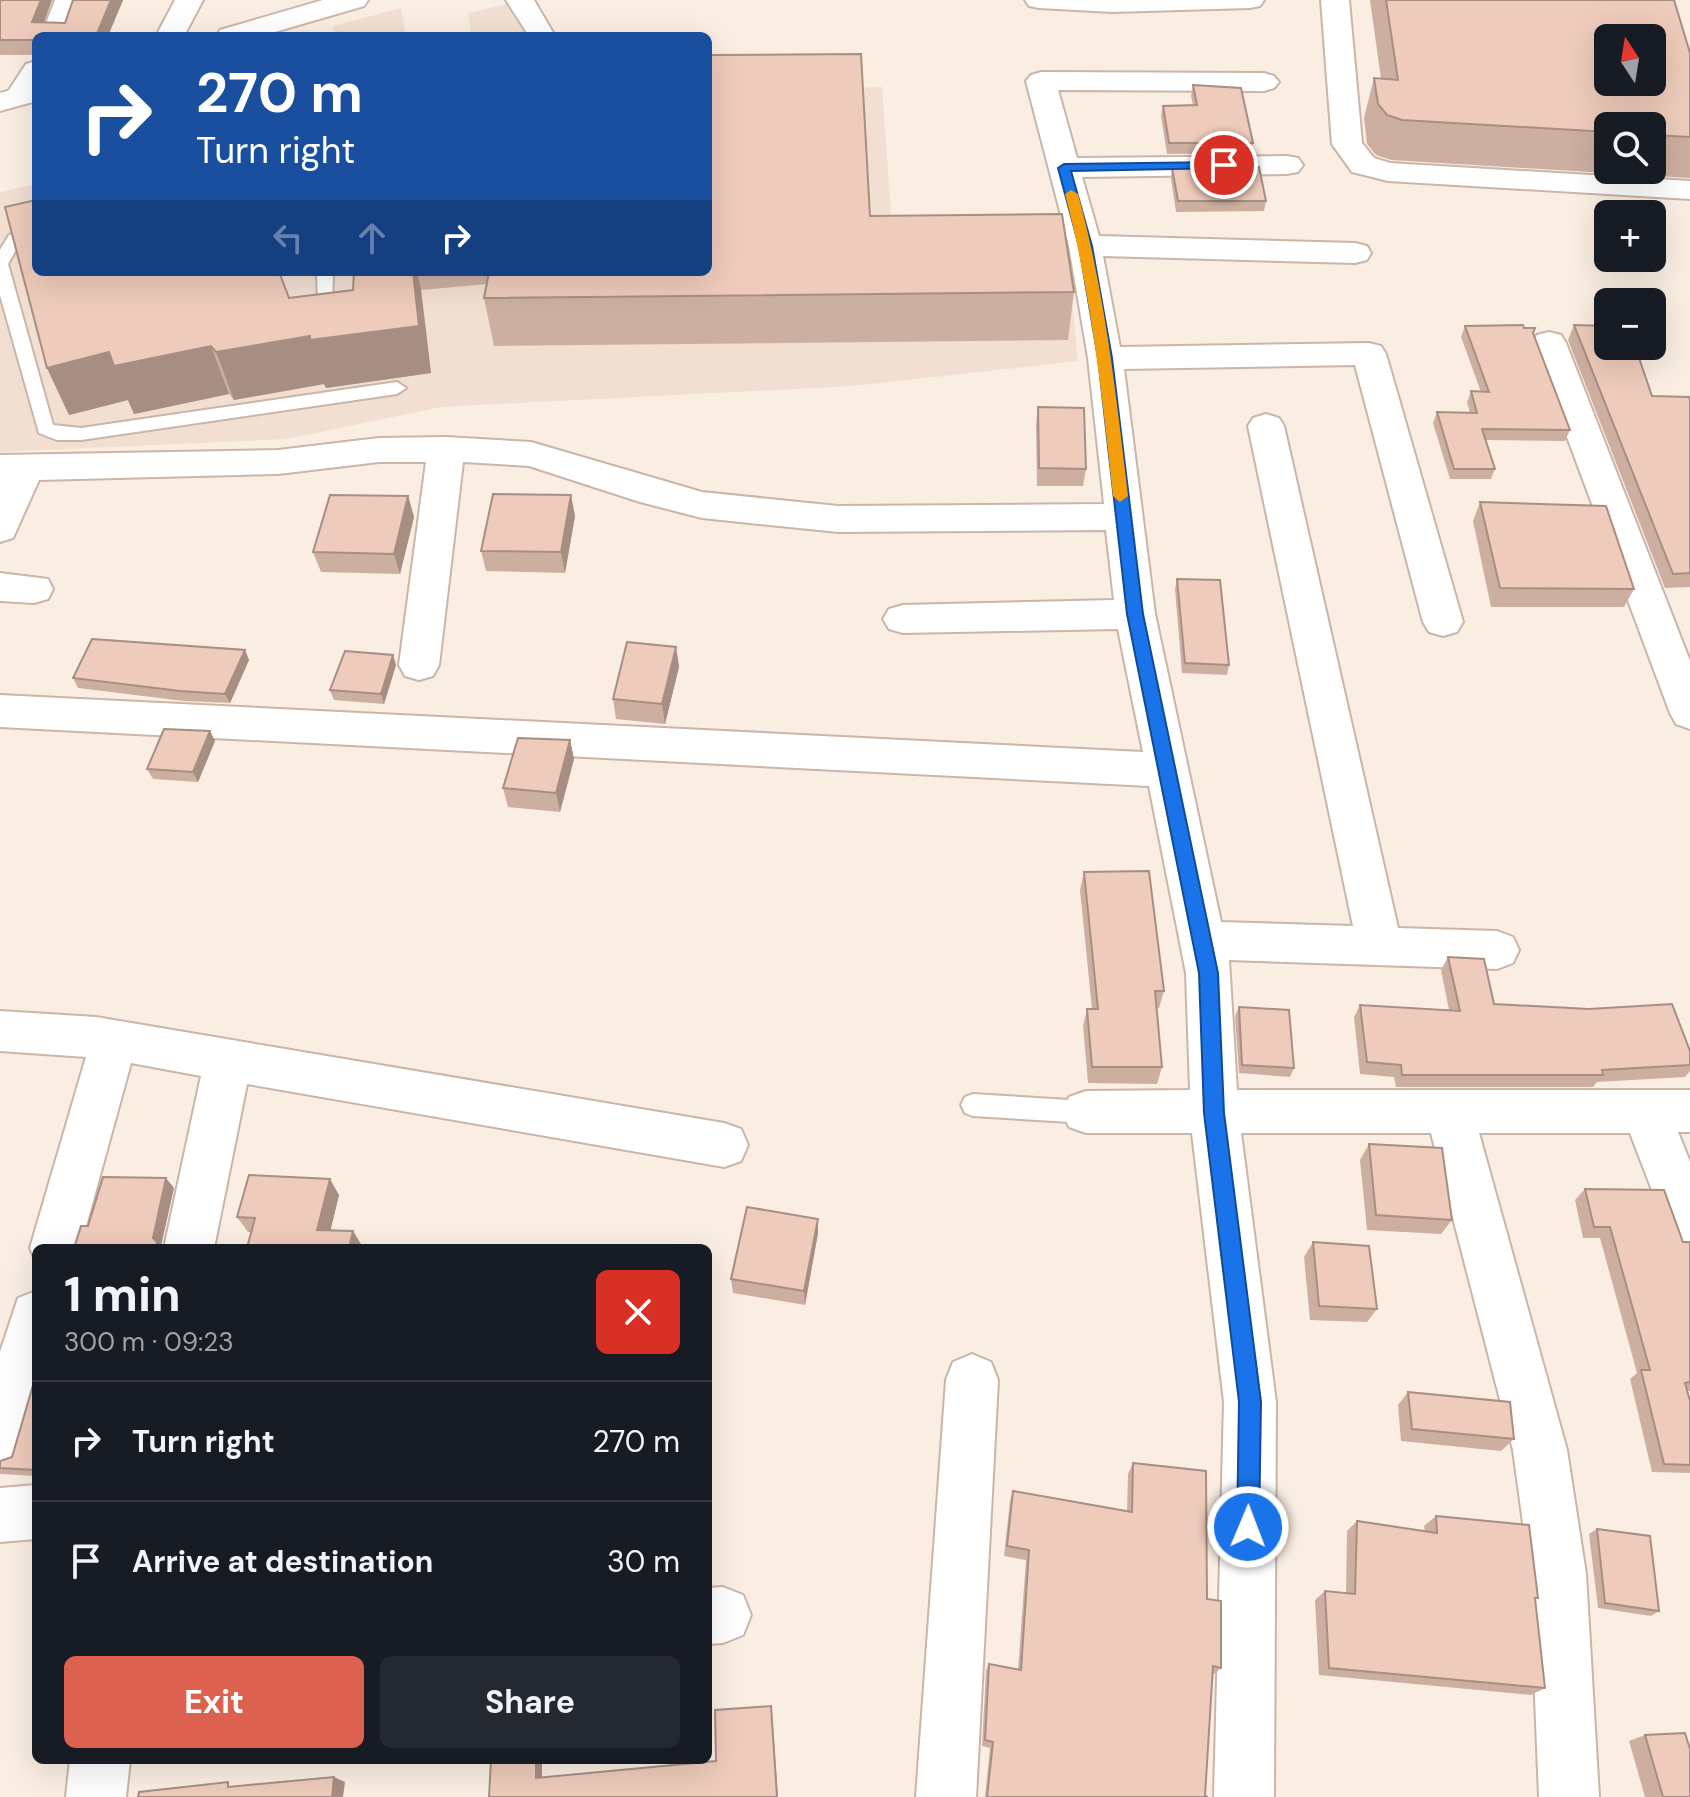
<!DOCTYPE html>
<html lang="en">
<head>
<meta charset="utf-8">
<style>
  :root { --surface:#171b24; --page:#242831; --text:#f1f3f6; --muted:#9ea1a6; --line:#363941; --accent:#dc614f }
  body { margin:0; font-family:"DM Sans",sans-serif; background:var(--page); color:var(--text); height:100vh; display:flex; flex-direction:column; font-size:30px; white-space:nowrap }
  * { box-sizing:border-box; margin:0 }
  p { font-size:26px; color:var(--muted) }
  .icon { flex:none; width:44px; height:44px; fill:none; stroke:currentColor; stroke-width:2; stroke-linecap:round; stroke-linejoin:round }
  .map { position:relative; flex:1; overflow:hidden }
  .side { position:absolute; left:32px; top:1244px; width:680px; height:520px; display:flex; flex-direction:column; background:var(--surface); border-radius:12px; box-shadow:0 8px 32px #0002 }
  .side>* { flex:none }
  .banner { position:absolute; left:32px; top:32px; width:680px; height:244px; border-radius:12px; box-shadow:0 8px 32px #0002; background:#1a4fa0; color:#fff; overflow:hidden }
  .needle { width:52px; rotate:348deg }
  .fabs { position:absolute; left:1594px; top:24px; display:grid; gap:16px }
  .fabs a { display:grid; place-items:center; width:72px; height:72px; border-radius:12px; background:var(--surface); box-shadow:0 8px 32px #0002; font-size:40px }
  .pin { position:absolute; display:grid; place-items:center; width:68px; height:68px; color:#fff; margin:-34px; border:4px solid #fff; border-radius:50%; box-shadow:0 2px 8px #0007 }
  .me { position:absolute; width:88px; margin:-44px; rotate:1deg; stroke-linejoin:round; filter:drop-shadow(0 0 6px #0008) }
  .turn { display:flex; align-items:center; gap:28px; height:168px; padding:0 32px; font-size:36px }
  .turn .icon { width:104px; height:104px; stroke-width:2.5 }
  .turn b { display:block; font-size:56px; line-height:68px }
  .lanes { display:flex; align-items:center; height:76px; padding:0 32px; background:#0003; justify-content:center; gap:40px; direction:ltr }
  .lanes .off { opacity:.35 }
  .round { display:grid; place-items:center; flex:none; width:84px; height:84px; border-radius:12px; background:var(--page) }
  .summary { display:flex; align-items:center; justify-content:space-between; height:136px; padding:0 32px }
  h1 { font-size:48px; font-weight:700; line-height:60px }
  .action { display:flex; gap:16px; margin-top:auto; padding:16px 32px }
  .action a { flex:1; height:92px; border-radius:12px; background:var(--accent); color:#fff; font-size:32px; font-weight:700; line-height:92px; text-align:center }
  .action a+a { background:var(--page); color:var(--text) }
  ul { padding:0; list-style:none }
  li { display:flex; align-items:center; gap:24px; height:120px; padding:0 32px; border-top:2px solid var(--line) }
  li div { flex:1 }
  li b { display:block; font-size:30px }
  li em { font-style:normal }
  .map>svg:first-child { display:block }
  .residential { fill:#f1dfd1 }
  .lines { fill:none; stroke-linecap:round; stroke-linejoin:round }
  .lane-casing { stroke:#cab5a9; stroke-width:4 }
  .street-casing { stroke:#cab5a9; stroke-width:4 }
  .secondary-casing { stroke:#cfb7aa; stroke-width:4 }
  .lane { fill:#fff; fill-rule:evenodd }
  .street { fill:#fff; fill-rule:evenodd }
  .secondary { fill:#fff; fill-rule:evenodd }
  .wall { fill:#cdafa1; fill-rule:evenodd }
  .shaded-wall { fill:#a78e83 }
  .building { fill:#eecbbb; stroke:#a78e83; stroke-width:2; fill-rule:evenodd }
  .route { fill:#1a73e8; stroke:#114b97; stroke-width:2 }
  .slow { fill:#f59e0b }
</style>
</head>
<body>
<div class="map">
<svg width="1690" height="1797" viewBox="0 0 1690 1797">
  <rect width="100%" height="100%" fill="#faeee2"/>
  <path class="residential" d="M507,4L536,36H459L471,34L468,13Z
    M401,8L406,36H335L333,26Z
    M882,87L892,225L1066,238L1078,361L853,386L441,407L287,439L0,452V192L36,184V272H708V92Z"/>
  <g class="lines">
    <g class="lane-casing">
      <path id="lane" d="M36,224V235L21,241L8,264L53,425L81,428L397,382L406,388L397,394L81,440H57L39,433L0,295V250L9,235Z
        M317,272H333L332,306H320L318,302Z
        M973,1094L1086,1101L1094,1104L1098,1112L1094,1120L1086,1123L973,1116L965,1113L961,1105L965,1097Z"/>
    </g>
    <g class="street-casing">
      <path id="street" d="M55,0H83L69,36H41Z
        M175,0H203L184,36H156Z
        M506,0H534L555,36H529Z
        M1025,0H1264L1260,6L1250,8L1112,12L1039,8L1029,6Z
        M1321,0H1349L1362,143L1374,158L1390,163L1690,181V199L1388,181L1352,172L1332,144Z
        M36,61V94L31,102L20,105L9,102L5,96L26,64Z
        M1041,72L1264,73L1274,76L1279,82L1274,88L1264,91L1058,90L1077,158L1287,156L1298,158L1303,165L1298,172L1287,174L1082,177L1099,236L1355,243L1367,246L1371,253L1367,260L1355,263L1103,256L1120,347L1369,343L1381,346L1386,354L1463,622L1457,632L1443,636L1429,632L1423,622L1355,365L1124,369L1155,614L1221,922L1353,926L1248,426L1253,418L1266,414L1279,418L1284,426L1398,928L1497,931L1513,937L1519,950L1513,963L1497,969L1229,960L1237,1090H1690V1132H1678L1690,1162V1249L1672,1242L1630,1133H1479L1567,1450L1586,1574L1599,1797H1539L1530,1574L1513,1450L1431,1133H1241L1276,1402L1274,1797H1214L1224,1402L1192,1133H1086L1069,1127L1062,1112L1069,1097L1086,1091L1190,1090L1186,973L1149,786L0,727V695L1143,752L1118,629L903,633L889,629L883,619L889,609L903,605L1114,600L1106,530L838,532L702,518L640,502L529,466L463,462L439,665L433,676L419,680L405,676L399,665L426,462H379L278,474L39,480L13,538L0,542V455L278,450L379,438L446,437L531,442L702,492L838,506L1104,504L1088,358L1069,246L1026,81L1031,75Z
        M1549,332L1561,335L1566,343L1690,661V729L1676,724L1670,713L1532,343L1537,335Z
        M0,573L48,579L53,589L48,599L34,603L0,601Z
        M0,1011L96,1017L724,1123L741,1129L748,1145L741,1161L724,1167L247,1084L214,1248H164L201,1076L131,1063L80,1248H36V1262L30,1248L86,1057L0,1051Z
        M36,1291V1410L19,1463L0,1471V1352L18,1298Z
        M972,1354L991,1362L998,1380L976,1797H916L946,1380L953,1362Z
        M36,1485V1539L0,1542V1488Z
        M723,1587L743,1595L751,1615L743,1635L723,1643L708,1644V1588Z
        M70,1760H130L126,1797H66Z"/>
    </g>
    <g class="secondary-casing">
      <path id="secondary" d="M323,0H368L364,6L261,36H216L220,30Z
        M36,83V101L0,111V93Z"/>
    </g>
    <use href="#lane" class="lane"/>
    <use href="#street" class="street"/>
    <use href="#secondary" class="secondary"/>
  </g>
  <path class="wall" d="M0,0H52L44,22L65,23L123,0L108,36H36V55H0Z
    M1370,0H1674L1690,53V178L1391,160L1376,155L1367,144L1364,118L1374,78L1381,79ZM1608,126H1652V170H1608Z
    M1193,85L1253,143L1251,153L1167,154L1161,116L1163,106L1193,105L1191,96Z
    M1172,168L1266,201L1264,211L1176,212L1171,179Z
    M870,216L1074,292L1068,340L494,346L484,298L487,284L421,290L431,373L326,388L324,384L234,400L229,394L134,414L128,400L69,415L47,368L289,298L353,290L354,272H708Z
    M1574,325L1652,396L1690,400V587L1665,588L1568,340Z
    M1465,326L1524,328L1533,333L1570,430L1565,441L1486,440L1495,469L1491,479H1450L1433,423L1437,412L1470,413L1467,402L1471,391L1481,392L1461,337Z
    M1038,407L1086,469L1083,486H1037L1036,424Z
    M408,496L414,517L400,574L321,572L313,552Z
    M1480,502L1634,589L1624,607H1491L1473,521Z
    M575,516L565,573L486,571L481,551Z
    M1177,579L1229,665L1227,675L1182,673L1175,589Z
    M676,647L679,667L665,724L616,719L613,699Z
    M245,650L249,660L230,703L184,701L78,688L73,678Z
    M393,655L396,665L384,704L334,700L330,690Z
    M210,731L215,741L198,782L153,779L147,769Z
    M570,740L574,759L560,812L508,807L503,788Z
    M1084,872L1164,991L1159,1008H1157L1162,1067L1157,1084L1088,1083L1083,1026L1087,1009H1092L1080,890Z
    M1448,957L1494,1004L1690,1051V1071L1685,1077L1597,1082L1593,1087H1396L1394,1077L1360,1074L1354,1017L1360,1005L1449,1010L1441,970Z
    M1239,1007L1294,1068L1290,1077L1239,1073L1235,1016Z
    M1369,1144L1452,1220L1441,1234L1367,1230L1360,1160Z
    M1585,1189L1683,1242H1690V1391H1687L1690,1401V1473L1652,1472L1630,1379L1637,1373L1600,1238H1583L1575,1200Z
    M339,1195L330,1231H353L362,1246L361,1248H247L251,1232H248L237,1217Z
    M818,1233L805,1305L733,1293L731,1279Z
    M1313,1242L1377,1309L1367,1322L1310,1320L1304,1257Z
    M36,1375V1476L0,1474V1461L12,1457Z
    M1408,1392L1514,1439L1501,1451L1401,1441L1398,1405Z
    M1133,1463L1207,1599L1221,1668L1213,1675L1205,1796L1208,1797H985L990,1748L982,1746L986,1671L989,1664L1018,1670L1026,1560L1004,1556L1010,1501L1013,1491L1127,1511L1128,1474Z
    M1436,1516L1538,1598L1535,1600L1545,1688L1531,1695L1319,1675L1315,1600L1325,1591L1346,1593L1347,1531L1357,1521L1425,1531L1424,1526Z
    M1597,1529L1659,1611L1651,1616L1598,1608L1589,1534Z
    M1645,1735L1690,1797H1645L1629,1741Z"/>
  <path class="shaded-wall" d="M41,0H52L39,36L32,22Z
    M111,0H123L108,36H96Z
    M413,272H417L421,290L431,373L326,388L324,384L234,400L216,352Z
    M211,346L229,394L134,414L128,400L69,415L47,368L109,352Z
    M571,495L575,516L565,573L561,552Z
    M408,496L414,517L400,574L394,554Z
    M676,647L679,667L665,724L662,704Z
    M245,650L249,660L230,703L225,694Z
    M393,655L396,665L384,704L381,694Z
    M210,731L215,741L198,782L193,772Z
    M570,740L574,759L560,812L556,793Z
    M166,1178L174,1188L161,1246L163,1248H156L153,1238Z
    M330,1179L339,1195L327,1245L317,1230Z
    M818,1219V1233L805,1305L804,1291Z
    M353,1231L362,1246L361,1248H349Z
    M771,1706L772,1713L778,1797H777Z
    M536,1760H542V1783L536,1778Z
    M334,1777L345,1782L343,1797H332Z"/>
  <path class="building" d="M0,0H41L32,22L65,23L73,0H111L96,36H36V40H0Z
    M1386,0H1674L1690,53V137L1652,135V126H1608V132L1402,120L1387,115L1378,104L1374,78L1398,80ZM1608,38H1652V82H1608Z
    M861,54L870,216L1062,214L1074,292L484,298L489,272H708V55Z
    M1193,85L1241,88L1253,143H1169L1163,106L1197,105Z
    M1259,167L1266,201H1178L1172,168Z
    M36,200V272H279L289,298L353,290L354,272H413L419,326L310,340V336L216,352L211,346L114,366L109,352L47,368L5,207Z
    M1523,325L1524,328H1535L1533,333L1570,430L1482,429L1495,469H1454L1437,412L1477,413L1471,391L1489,392L1465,326Z
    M1574,325L1608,326V346H1635L1652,396L1689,397L1690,400V573L1673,574Z
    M1038,407L1084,408L1086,469L1039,468Z
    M493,494L571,495L561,552L481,551Z
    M330,495L408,496L394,554L313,552Z
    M1480,502L1606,506L1634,589L1500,588Z
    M1177,579L1220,580L1229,665L1185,663Z
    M92,639L245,650L225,694L180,691L73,678Z
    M627,642L676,647L662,704L613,699Z
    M345,651L393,655L381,694L330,690Z
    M164,729L210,731L193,772L147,769Z
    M518,738L570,740L556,793L503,788Z
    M1149,871L1164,991H1155L1162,1067H1092L1087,1009H1098L1084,872Z
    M1448,957L1484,959L1494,1004L1589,1009L1672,1004L1690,1051V1065L1602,1070L1603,1075H1402L1401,1065L1367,1062L1360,1005L1460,1011Z
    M1239,1007L1289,1010L1294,1068L1242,1065Z
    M1369,1144L1442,1148L1452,1220L1376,1215Z
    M249,1175L330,1179L317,1230L353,1231L349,1248H247L255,1218L237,1217Z
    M103,1177L166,1178L153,1238L157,1242L156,1248H74L81,1226H88Z
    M1585,1189L1664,1190L1683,1242H1690V1382L1685,1383L1690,1401V1465L1664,1464L1641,1370H1650L1610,1227H1594Z
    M747,1207L818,1219L804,1291L731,1279Z
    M1313,1242L1369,1246L1377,1309L1319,1306Z
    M36,1375V1470L0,1468V1461L12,1457Z
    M1408,1392L1510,1402L1514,1439L1412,1429Z
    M1133,1463L1206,1471L1207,1599L1221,1601V1668L1213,1666L1205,1796L1208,1797H987L993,1742L985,1740L989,1664L1021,1670L1029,1550L1007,1546L1013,1491L1132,1512Z
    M1436,1516L1529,1525L1538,1598H1535L1545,1688L1329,1668L1325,1591L1355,1594L1357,1521L1437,1533Z
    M1597,1529L1650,1536L1659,1611L1605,1603Z
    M771,1706L777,1797H489L491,1760H536V1778L716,1761L715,1710Z
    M1685,1733L1690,1749V1797H1663L1645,1735Z
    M334,1777L332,1797H138L139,1792L228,1782V1787Z"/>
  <path class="route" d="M1224,162L1230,165L1228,168L1071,171L1092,246L1112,358L1143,614L1218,973L1224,1113L1261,1402L1259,1527L1256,1535L1248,1538L1240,1535L1237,1527L1239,1402L1204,1113L1199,973L1127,614L1098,358L1079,246L1058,168L1064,164Z"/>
  <path class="slow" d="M1071,190L1078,194C1105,293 1116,394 1128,496L1120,502L1113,496C1102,394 1091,293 1065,194Z"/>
</svg>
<div class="fabs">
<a><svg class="needle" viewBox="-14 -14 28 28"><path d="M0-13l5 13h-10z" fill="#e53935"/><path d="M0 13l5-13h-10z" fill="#9ea1a6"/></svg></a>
<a><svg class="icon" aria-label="search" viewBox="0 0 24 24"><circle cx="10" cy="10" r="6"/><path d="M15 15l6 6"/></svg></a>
<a>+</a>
<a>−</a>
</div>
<div class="pin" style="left:1224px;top:165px;background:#d93025"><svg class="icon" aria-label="arrive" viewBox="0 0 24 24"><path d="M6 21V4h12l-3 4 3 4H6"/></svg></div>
<svg class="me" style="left:1248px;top:1527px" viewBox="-20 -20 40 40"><circle r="17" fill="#1a73e8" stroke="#fff" stroke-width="3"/><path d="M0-11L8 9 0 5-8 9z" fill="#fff"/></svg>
<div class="banner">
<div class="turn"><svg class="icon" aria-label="right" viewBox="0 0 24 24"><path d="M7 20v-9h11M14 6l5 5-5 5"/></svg><div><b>270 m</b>Turn right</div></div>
<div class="lanes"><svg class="icon off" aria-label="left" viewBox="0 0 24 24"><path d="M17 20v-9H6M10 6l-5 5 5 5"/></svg><svg class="icon off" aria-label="ahead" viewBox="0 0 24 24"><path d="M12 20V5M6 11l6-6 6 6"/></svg><svg class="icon" aria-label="right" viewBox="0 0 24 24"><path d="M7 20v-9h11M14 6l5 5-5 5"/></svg></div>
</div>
<section class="side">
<div class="summary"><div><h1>1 min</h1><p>300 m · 09:23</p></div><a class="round" style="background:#d93025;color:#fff"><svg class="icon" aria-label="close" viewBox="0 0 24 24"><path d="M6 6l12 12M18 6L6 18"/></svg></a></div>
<ul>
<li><svg class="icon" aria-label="right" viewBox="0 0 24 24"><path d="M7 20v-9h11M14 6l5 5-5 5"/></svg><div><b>Turn right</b></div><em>270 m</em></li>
<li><svg class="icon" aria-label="arrive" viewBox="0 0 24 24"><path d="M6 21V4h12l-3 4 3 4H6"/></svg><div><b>Arrive at destination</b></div><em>30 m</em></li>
</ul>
<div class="action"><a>Exit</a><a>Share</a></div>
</section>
</div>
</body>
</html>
